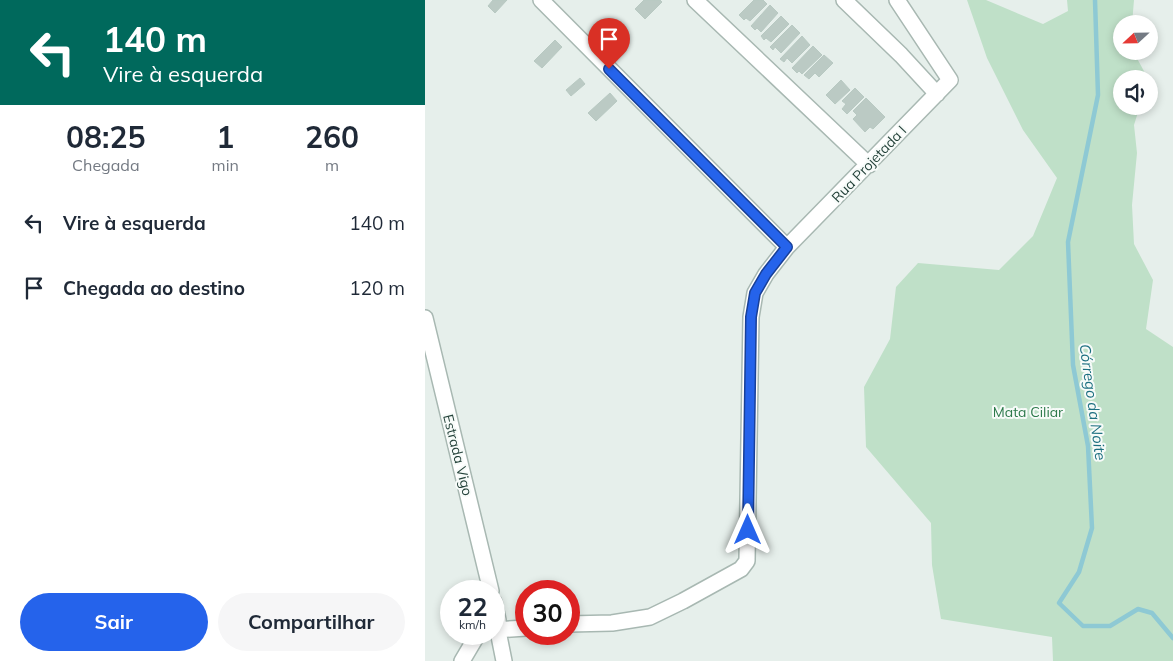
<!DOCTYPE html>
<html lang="pt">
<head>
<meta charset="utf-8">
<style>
  :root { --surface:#fff; --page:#f6f6f7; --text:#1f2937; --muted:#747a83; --accent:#2563eb }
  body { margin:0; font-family:Mulish,sans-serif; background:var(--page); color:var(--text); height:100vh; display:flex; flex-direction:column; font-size:19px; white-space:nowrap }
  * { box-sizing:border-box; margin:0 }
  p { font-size:16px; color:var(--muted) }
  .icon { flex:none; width:28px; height:28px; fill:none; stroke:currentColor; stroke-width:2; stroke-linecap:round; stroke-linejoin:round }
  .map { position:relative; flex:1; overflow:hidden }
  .side { display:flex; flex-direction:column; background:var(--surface); width:425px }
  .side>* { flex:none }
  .banner { background:#00695c; color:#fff; overflow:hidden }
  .needle { width:32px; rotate:248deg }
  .buttons { position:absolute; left:688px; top:15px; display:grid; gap:10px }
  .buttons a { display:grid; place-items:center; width:45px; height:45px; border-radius:50%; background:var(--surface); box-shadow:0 2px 8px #0003; font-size:25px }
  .speed { position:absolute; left:15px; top:580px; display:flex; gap:10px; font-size:25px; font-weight:700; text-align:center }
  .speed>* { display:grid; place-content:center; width:65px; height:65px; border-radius:50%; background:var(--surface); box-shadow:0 2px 8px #0003; line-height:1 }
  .speed small { font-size:12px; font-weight:400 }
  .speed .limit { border:8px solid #d22; background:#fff; color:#111 }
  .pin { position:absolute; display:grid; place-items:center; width:42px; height:42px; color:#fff; margin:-51px -21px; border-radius:50% 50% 50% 0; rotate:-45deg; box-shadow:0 0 5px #0007 }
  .pin .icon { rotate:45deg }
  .me { position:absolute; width:55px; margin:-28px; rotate:0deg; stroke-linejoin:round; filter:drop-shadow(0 0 4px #0008) }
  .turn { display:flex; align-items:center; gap:18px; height:105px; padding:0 20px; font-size:22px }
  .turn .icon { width:65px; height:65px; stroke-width:2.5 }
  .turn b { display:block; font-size:35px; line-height:42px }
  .eta { display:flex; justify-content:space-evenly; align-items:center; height:85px; text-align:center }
  .eta b { font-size:30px; font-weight:700; line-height:35px }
  .button { display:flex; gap:10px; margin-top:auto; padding:10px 20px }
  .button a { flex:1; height:58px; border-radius:30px; background:var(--accent); color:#fff; font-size:20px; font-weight:700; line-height:58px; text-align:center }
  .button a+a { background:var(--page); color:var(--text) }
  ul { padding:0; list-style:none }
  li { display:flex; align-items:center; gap:15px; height:65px; padding:0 20px }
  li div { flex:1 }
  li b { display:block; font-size:19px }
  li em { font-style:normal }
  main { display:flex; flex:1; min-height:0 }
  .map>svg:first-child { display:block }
  .green { fill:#bfe0c8 }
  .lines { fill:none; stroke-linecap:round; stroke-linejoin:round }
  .stream { stroke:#8ec9d4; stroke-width:4.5 }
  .building { fill:#bbcac4; stroke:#b8c9c2 }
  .minor-casing { stroke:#a8b8b2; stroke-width:18 }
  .minor { stroke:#fff; stroke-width:15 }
  .route-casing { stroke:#184099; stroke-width:12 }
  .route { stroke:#2563eb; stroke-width:9 }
  .labels { text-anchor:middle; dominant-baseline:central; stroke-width:4; stroke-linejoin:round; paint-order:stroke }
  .street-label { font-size:14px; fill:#24423a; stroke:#f7fbf9 }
  .park-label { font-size:14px; fill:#2d7a4b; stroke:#f7fbf9 }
  .water-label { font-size:15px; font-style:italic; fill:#1c6f80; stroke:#f7fbf9 }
</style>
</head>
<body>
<main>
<section class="side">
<div class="banner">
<div class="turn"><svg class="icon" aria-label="left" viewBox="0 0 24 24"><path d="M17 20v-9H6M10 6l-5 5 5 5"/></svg><div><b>140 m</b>Vire à esquerda</div></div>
</div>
<div class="eta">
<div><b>08:25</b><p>Chegada</p></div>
<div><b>1</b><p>min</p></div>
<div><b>260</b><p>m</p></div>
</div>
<ul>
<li><svg class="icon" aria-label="left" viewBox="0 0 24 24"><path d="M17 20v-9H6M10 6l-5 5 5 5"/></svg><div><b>Vire à esquerda</b></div><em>140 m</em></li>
<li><svg class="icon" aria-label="arrive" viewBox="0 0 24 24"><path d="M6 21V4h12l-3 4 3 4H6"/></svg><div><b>Chegada ao destino</b></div><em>120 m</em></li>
</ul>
<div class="button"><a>Sair</a><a>Compartilhar</a></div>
</section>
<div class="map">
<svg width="748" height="661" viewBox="0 0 748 661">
  <rect width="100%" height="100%" fill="#e6efeb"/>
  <path class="green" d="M542,0H561L618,24L643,11L642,0H709L707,24H696V51H708L720,73L719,79H696V106H715L709,125L712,153L707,205L709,244L728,280L721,329L748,347V661H628L627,637L516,619L507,565L506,523L441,447L439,387L465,339L471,287L493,263L574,270L608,236L632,178L598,130L562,58Z"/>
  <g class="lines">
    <path class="stream" d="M670,0L673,95L643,242L648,365L663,446L667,528L654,572L634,603L658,626H685L713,609L727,613L748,638"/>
  </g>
  <path class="building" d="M68,0H82L70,13L63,6Z
    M219,0H235L237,2L220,19L210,9Z
    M329,0H338L342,4L325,21L321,18L319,20L314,15Z
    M345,5L353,13L336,32L332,28L330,30L326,26Z
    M356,16L364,24L346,42L341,38L339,40L336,36Z
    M367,25L375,33L356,53L350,47L348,50L345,47Z
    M377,36L385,45L367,63L362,58L359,62L355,59Z
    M130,40L137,47L117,68L109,61Z
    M388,46L397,55L377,74L374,71L372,73L367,68Z
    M399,55L408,63L394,77L390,73L384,79L379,75Z
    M155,78L160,84L146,96L141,90Z
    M416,80L425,90L410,104L401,95Z
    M430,88L439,97L422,114L417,109L421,104L417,101Z
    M185,93L192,101L171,121L163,113Z
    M441,98L460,117L448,129L445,127L440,132L428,119L432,115L428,111Z"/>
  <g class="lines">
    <g class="minor-casing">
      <path id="minor" d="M116,0L362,247
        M270,0L444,165
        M419,0L476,55L512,94
        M0,318L66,591
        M69,602L73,620V631L79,661
        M144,624L187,623L225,617L258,601L316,569L322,561L326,317L330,293L341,274L362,247L525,80L472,0
        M69,630L101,628
        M37,661L53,634"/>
    </g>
    <use href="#minor" class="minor"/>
  </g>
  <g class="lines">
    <g class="route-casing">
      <path id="route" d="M184,69L362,247L341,274L330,293L326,317L323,530"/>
    </g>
    <use href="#route" class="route"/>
  </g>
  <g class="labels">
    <g class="street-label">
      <text transform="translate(444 164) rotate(-46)">Rua Projetada I</text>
      <text transform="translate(33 455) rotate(76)">Estrada Vigo</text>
    </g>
    <g class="park-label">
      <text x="603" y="412">Mata Ciliar</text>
    </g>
    <g class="water-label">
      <text transform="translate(668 402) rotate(82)">Córrego da Noite</text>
    </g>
  </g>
</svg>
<div class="buttons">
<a><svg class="needle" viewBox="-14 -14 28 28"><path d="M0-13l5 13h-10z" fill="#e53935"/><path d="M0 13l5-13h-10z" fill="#747a83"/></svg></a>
<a><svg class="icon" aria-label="sound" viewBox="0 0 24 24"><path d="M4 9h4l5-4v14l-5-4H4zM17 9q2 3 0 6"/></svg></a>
</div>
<div class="speed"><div>22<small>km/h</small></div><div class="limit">30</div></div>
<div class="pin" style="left:184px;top:69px;background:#d93025"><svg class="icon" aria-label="arrive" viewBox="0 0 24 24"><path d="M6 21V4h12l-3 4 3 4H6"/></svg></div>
<svg class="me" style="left:323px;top:530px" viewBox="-20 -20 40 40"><path d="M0-17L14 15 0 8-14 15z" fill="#2563eb" stroke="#fff" stroke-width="4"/></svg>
</div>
</main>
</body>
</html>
